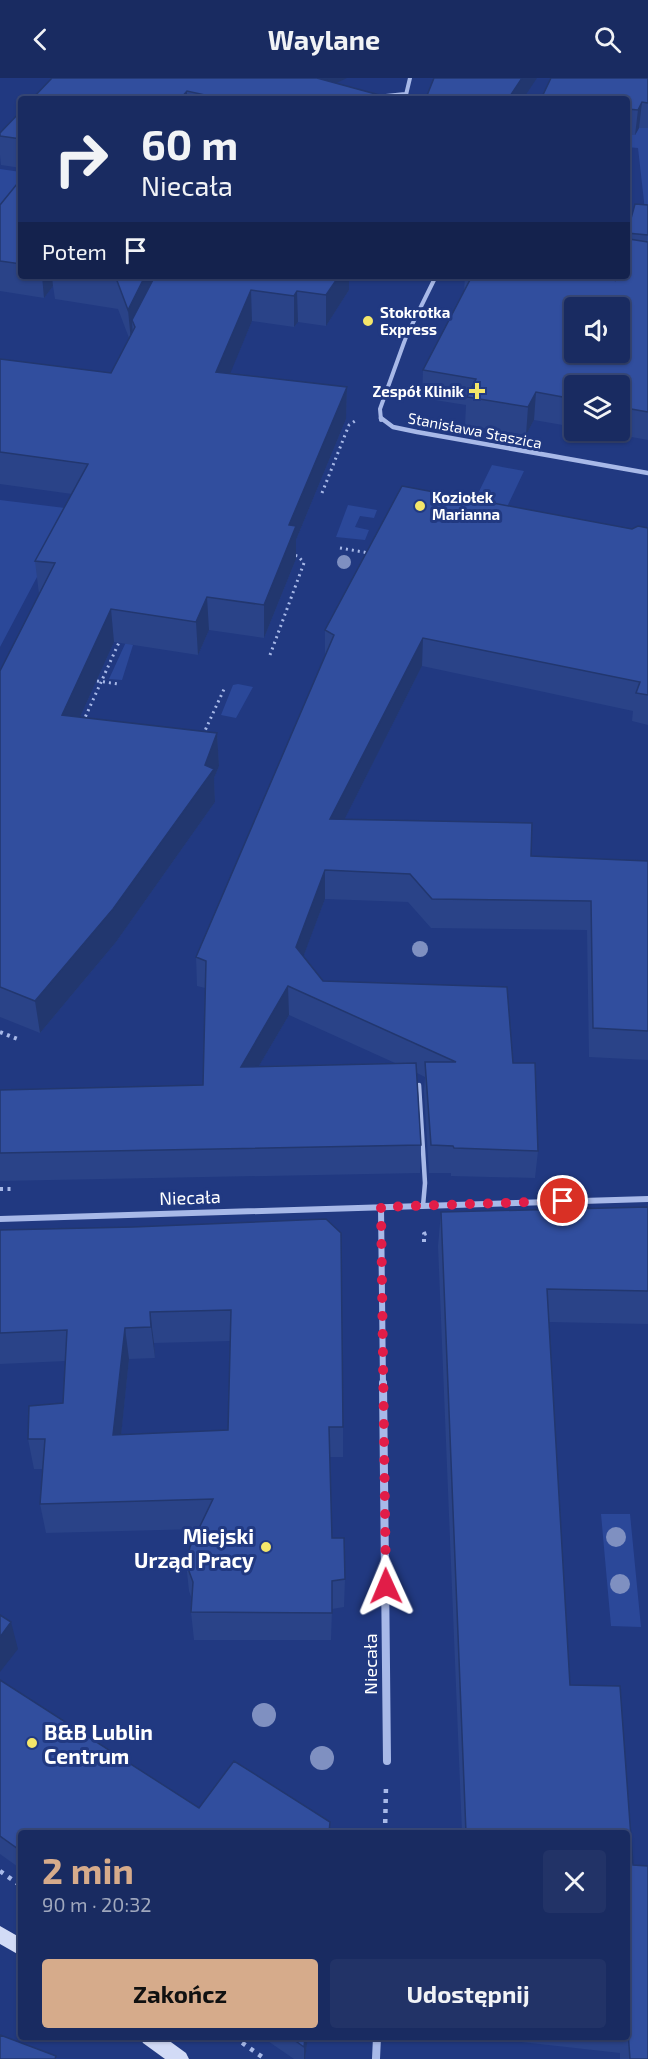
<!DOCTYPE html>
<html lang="pl">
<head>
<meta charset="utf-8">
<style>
  :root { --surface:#192b61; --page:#223367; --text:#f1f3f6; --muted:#9fa7bd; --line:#374776; --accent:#d6ab8b }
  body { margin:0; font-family:"Exo 2",sans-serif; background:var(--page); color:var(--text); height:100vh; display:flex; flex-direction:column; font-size:22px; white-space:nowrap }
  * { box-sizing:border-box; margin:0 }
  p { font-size:20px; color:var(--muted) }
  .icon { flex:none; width:33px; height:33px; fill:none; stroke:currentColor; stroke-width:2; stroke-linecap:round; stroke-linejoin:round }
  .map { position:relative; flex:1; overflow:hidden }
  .details { position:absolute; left:18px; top:1752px; width:612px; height:210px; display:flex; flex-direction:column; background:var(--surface); border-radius:6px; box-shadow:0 2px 4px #0004,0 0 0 2px var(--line) }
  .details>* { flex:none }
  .banner { position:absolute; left:18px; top:18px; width:612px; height:183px; border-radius:6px; box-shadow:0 2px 4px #0004,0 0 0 2px var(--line); background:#192b61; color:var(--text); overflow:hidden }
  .fabs { position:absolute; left:564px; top:219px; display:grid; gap:12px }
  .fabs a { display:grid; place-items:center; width:66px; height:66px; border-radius:6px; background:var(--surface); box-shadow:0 2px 4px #0004,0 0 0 2px var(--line); font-size:30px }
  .pin { position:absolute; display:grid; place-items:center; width:51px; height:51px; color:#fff; margin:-26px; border:3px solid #fff; border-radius:50%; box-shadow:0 2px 6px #0007 }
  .me { position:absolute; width:66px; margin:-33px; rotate:359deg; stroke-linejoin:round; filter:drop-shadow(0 0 4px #0008) }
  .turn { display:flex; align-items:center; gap:21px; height:126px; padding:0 24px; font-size:27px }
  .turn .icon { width:78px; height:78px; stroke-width:2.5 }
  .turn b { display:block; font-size:42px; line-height:51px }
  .then { display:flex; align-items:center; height:57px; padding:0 24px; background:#0003; gap:12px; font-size:22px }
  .round { display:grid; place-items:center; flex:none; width:63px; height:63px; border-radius:6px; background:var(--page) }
  .headline { display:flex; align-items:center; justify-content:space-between; height:102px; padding:0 24px }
  h1 { font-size:36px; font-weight:700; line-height:45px; color:var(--accent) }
  .cta { display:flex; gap:12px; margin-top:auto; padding:12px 24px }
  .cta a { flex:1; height:69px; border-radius:6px; background:var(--accent); color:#111; font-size:24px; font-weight:700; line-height:69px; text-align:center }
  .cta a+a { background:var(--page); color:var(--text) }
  header { display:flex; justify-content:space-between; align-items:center; height:78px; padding:0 24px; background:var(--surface); font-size:27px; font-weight:700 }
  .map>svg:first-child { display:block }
  .green { fill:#2b4899 }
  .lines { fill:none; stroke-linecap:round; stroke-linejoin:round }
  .path-far2 { stroke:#a8b9e8; stroke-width:3; stroke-dasharray:2 4; stroke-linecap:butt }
  .path-far1 { stroke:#a8b9e8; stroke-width:4; stroke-dasharray:3 4.5; stroke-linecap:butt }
  .path { stroke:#a8b9e8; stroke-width:4.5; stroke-dasharray:4 6; stroke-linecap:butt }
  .lane { stroke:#a8b9e8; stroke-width:4.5 }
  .street-far3 { stroke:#a8b9e8; stroke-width:4 }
  .street-far2 { stroke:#a8b9e8; stroke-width:4.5 }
  .street-far1 { stroke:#a8b9e8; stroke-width:6 }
  .street { stroke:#a8b9e8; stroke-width:8 }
  .secondary { fill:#d2dbf6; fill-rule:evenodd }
  .tree { fill:#7f90c1 }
  .wall { fill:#2a4388; fill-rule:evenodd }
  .shaded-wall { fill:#22376f }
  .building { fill:#314e9e; stroke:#22376f; stroke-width:1.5; fill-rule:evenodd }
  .route { stroke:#e11d48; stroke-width:10; stroke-dasharray:0 18 }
  .poi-dot { fill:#f4e66a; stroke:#213981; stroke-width:2 }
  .labels { text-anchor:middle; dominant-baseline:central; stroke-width:6; stroke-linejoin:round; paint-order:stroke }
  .far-poi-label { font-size:15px; font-weight:bold; fill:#fff; stroke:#213981; text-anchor:start }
  .far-street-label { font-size:15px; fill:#fff; stroke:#213981 }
  .street-label { font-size:18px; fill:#fff; stroke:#213981 }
  .near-poi-label { font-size:21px; font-weight:bold; fill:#fff; stroke:#213981; text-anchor:end }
</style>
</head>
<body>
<header><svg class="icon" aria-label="back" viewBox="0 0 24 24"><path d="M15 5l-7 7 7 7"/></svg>Waylane<svg class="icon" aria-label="search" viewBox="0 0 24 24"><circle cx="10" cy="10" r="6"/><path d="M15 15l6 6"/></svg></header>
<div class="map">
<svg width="648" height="1981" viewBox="0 0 648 1981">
  <rect width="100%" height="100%" fill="#213981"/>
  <path class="green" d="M639,50H648V159L638,70L627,69V57H635Z
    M0,91L21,94V130L0,155Z
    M492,387L524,393L497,450L464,444Z
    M0,422L73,431L0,569Z
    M348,427L377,432L374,440L360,438L355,449L369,452L365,462L336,459Z
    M126,564L133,567L122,602L109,601Z
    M238,606L253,609L236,640L221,637L233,607Z
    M601,1436H630L641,1549L611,1548Z"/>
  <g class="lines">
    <path class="path-far2" d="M322,415L349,347L355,343
      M340,470L369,475L370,472
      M270,577L304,485L298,478L293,477
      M97,603L119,606
      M83,644L121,560
      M203,657L225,609"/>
    <path class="path-far1" d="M0,954L20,962
      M0,1111H11
      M424,1164V1156L427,1155"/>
    <path class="path" d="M385,1755L386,1708
      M0,1793L21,1808
      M234,1959L265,1981"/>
    <path class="lane" d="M419,1007L425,1105L423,1128"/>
    <path class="street-far3" d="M357,21L405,16
      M405,21L410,0
      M381,342L380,331L406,259L436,198"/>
    <path class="street-far2" d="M381,340L393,349L417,354L648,395"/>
    <path class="street-far1" d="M381,1129L383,1307
      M0,1141L648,1121"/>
    <path class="street" d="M383,1305L387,1683
      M376,1981L377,1959"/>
    <path class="secondary" d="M0,1848L21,1860V1878L0,1866Z
      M140,1959H164L186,1975L189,1981H165L143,1965Z"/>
  </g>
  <g class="tree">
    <circle cx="344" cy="484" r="7"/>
    <circle cx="420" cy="871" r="8"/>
    <circle cx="616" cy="1459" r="10"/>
    <circle cx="620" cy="1506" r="10"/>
    <circle cx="264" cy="1637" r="12"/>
    <circle cx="322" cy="1680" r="12"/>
  </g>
  <path class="wall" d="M648,0V50H639L635,57H627V21Z
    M336,5L385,21H32Z
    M21,33V90L1,87L0,77V55Z
    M21,101V198H349V212L326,248L298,244L294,249L252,243L230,295L347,309L346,341L296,462V481L264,560L209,552L198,577L114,564L80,639L217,655L219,688L214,700L215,724L116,864L40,955L0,939V593L39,516L35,483L72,416L0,406V281L111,295L129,260L118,231L55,221L53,208L44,220L0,213V127Z
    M648,127V362L594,352H620V308H574V349L534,342L526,357L465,347L466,327L422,320L423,292L464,214L465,198H612L615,202L627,155Z
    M648,450V647L632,643L633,633L422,588L344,742L531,778L648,783V982L589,979L587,852L431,850L408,824L325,821L303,879L323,903L513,985L538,1073L535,1100L451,1098V1095H429L424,1013L425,999L417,995L421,1067L420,1095L0,1103V1012L203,1007L205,910L197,908L196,879L325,577V552L632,451ZM289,937L395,985L259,988Z
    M648,1129V1246L549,1244L570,1607L620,1608L633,1787L648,1788V1981H620V1975L476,1959H627V1755H462L438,1168L441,1134Z
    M326,1141L343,1349V1379H330L332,1460L345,1501L344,1529L332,1531L331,1562H194L191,1534L192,1521L189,1513L186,1485L199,1451L46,1455L40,1426L42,1391H34L28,1361L63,1325L66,1283L0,1286V1152L133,1149ZM230,1263L228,1352L121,1357L129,1281L155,1280L154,1265Z
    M0,1602L199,1730L330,1744V1755H21V1791L0,1776Z
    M262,1959H308L305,1981H294Z"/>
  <path class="shaded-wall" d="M311,0H347L311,17Z
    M522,0H537L523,21H508Z
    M187,13V21H180Z
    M642,24L639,50L635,57L638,32Z
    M42,198H52L53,208L44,220Z
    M145,198H168L132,242L133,258L131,263L128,232Z
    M339,198H349V212L326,248V217Z
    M251,212L252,243L218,325L216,294Z
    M297,213L298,244L294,249V218Z
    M347,309L346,341L296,462V481L264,560V527L289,447Z
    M536,314L534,342L526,357L528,329Z
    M207,519L209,552L198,577L196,544Z
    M111,531L114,564L66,670L62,637Z
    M423,560L422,588L330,770V741Z
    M217,655L219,688L214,700L215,724L116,864L40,955L35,923L205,687Z
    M325,792V821L296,898V869Z
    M288,908L289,937L242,1017L241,989Z
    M150,1234L154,1265L155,1280L151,1249Z
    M125,1250L129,1281L118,1387L113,1357Z
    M11,1544L18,1571L0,1594V1559Z
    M305,1959H308L305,1981H304V1969Z"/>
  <path class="building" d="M52,0H317L383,18L385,21H232L214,19L187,13L180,21H32Z
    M434,0H522L508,21L426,20Z
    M551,0H648V25L642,24L638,32L627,31V21H541Z
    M21,33V61L0,58V55Z
    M21,101V186L0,183V127Z
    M635,126L648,127V157L627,155Z
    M627,158L629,161L648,164V334L620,329V308H574V321L536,314L528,329L467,319L476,301L423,292L472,198H612L615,202L616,198H627ZM574,230H620V274H574Z
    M104,198H145L128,232L116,200Z
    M155,198H339L326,217L297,213L294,218L251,212L216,294L347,309L289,447L296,448L264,527L207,519L196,544L111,531L62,637L217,655L205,687L214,691L113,831L35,923L0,909V593L55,485L35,483L88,386L0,374V281L111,295L135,249L132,242Z
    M402,408L632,451L638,448L648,450V617L636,615L640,604L423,560L330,741L532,745L531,778L648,783V953L593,950L591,823L432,821L410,796L325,792L296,869L323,903L507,909L513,985H535L538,1073L454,1070L453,1068L431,1067L425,984H456L288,908L241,989L416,985L421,1067L0,1075V1012L203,1007L206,883L196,879L334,557L325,552Z
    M648,1129V1213L547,1211L570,1607L620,1608L633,1787L648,1788V1981H630L628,1953L627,1952V1755H466L441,1134Z
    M326,1141L341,1155L343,1349H329L332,1460H344L345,1501L332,1503V1535L191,1534L193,1504L186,1485L190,1469L213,1421L40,1426L45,1361H28L29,1328L63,1325L67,1252L0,1255V1152L133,1149ZM231,1232L228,1352L113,1357L125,1250L151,1249L150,1234Z
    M0,1537L11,1544L0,1559Z
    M0,1602L199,1730L234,1683L330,1744L329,1755H21V1773L0,1758Z
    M0,1957L56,1978L55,1981H0Z
    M290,1959H305L304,1969Z"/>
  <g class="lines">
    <path class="route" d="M386,1508L381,1129L563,1123"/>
  </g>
  <g class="poi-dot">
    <circle cx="368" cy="243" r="6"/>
    <path d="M474 304h6v6h6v6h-6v6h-6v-6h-6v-6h6z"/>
    <circle cx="420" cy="428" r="6"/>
    <circle cx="266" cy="1469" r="6"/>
    <circle cx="32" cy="1665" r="6"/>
  </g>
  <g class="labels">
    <g class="far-poi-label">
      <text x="380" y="234">Stokrotka<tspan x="380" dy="17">Express</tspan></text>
      <text x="464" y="313" text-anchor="end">Zespół Klinik</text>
      <text x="432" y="419">Koziołek<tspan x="432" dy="17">Marianna</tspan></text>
    </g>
    <g class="far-street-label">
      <text transform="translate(475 352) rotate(11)">Stanisława Staszica</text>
    </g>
    <g class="street-label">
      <text transform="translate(190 1119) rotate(-2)">Niecała</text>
      <text transform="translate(370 1586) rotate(-90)">Niecała</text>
    </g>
    <g class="near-poi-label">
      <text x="254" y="1457">Miejski<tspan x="254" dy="24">Urząd Pracy</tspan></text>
      <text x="44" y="1653" text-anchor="start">B&amp;B Lublin<tspan x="44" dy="24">Centrum</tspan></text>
    </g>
  </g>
</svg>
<div class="fabs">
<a><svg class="icon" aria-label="sound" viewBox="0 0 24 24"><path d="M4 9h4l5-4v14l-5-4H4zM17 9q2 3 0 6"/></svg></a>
<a><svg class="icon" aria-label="layers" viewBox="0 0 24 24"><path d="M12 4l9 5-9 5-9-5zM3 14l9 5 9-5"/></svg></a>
</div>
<div class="pin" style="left:563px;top:1123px;background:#d93025"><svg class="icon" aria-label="arrive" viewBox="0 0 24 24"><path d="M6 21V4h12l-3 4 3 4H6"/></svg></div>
<svg class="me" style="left:386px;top:1508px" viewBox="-20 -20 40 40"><path d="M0-17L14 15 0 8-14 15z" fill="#e11d48" stroke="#fff" stroke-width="4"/></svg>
<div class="banner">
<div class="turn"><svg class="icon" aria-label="right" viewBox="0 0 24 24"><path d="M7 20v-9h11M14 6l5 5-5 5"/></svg><div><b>60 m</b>Niecała</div></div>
<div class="then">Potem<svg class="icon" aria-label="arrive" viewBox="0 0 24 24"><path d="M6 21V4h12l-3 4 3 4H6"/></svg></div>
</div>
<section class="details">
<div class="headline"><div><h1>2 min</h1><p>90 m · 20:32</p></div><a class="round"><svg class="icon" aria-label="close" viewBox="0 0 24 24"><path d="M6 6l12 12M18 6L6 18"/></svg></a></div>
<div class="cta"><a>Zakończ</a><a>Udostępnij</a></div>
</section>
</div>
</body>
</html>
